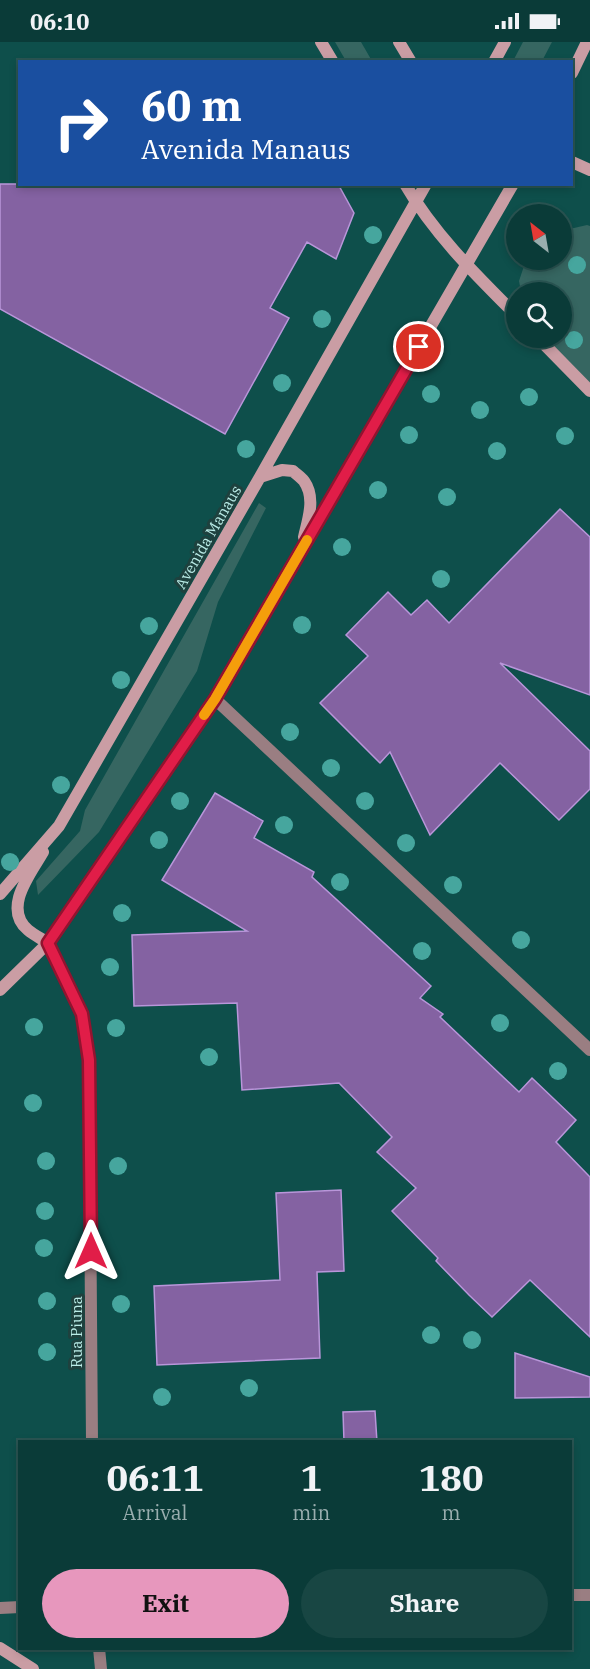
<!DOCTYPE html>
<html lang="en">
<head>
<meta charset="utf-8">
<style>
  :root { --surface:#0a3b38; --page:#184643; --text:#f1f3f6; --muted:#99adae; --line:#2a5553; --accent:#e797bd }
  body { margin:0; font-family:"IBM Plex Serif",serif; background:var(--page); color:var(--text); height:100vh; display:flex; flex-direction:column; font-size:22px; white-space:nowrap }
  * { box-sizing:border-box; margin:0 }
  p { font-size:20px; color:var(--muted) }
  .icon { flex:none; width:33px; height:33px; fill:none; stroke:currentColor; stroke-width:2; stroke-linecap:round; stroke-linejoin:round }
  .map { position:relative; flex:1; overflow:hidden }
  .sheet { position:absolute; left:18px; top:1398px; width:554px; height:210px; display:flex; flex-direction:column; background:var(--surface); border-radius:0px; box-shadow:0 3px 9px #0003,0 0 0 2px var(--line) }
  .sheet>* { flex:none }
  .top-card { position:absolute; left:18px; top:18px; width:555px; height:126px; border-radius:0px; box-shadow:0 3px 9px #0003,0 0 0 2px var(--line); background:#1a4fa0; color:#fff; overflow:hidden }
  .needle { width:39px; rotate:329deg }
  .fabs { position:absolute; left:506px; top:162px; display:grid; gap:12px }
  .fabs a { display:grid; place-items:center; width:66px; height:66px; border-radius:50%; background:var(--surface); box-shadow:0 3px 9px #0003,0 0 0 2px var(--line); font-size:30px }
  .pin { position:absolute; display:grid; place-items:center; width:51px; height:51px; color:#fff; margin:-26px; border:3px solid #fff; border-radius:50%; box-shadow:0 2px 6px #0007 }
  .me { position:absolute; width:66px; margin:-33px; rotate:0deg; stroke-linejoin:round; filter:drop-shadow(0 0 4px #0008) }
  .turn { display:flex; align-items:center; gap:21px; height:126px; padding:0 24px; font-size:27px }
  .turn .icon { width:78px; height:78px; stroke-width:2.5 }
  .turn b { display:block; font-size:42px; line-height:51px }
  .eta { display:flex; justify-content:space-evenly; align-items:center; height:102px; text-align:center }
  .eta b { font-size:36px; font-weight:700; line-height:42px }
  .action { display:flex; gap:12px; margin-top:auto; padding:12px 24px }
  .action a { flex:1; height:69px; border-radius:36px; background:var(--accent); color:#111; font-size:24px; font-weight:700; line-height:69px; text-align:center }
  .action a+a { background:var(--page); color:var(--text) }
  .status { display:flex; justify-content:space-between; align-items:center; height:42px; padding:0 30px; background:var(--surface); direction:ltr }
  .status svg { height:16px; fill:currentColor }
  .map>svg:first-child { display:block }
  .green { fill:#366661 }
  .building { fill:#8462a2; stroke:#b996da; stroke-width:1.5 }
  .lines { fill:none; stroke-linecap:round; stroke-linejoin:round }
  .street { stroke:#9a7e82; stroke-width:12 }
  .secondary { stroke:#ca9da4; stroke-width:12 }
  .tree { fill:#46a69e }
  .route-casing { stroke:#92132f; stroke-width:15 }
  .route { stroke:#e11d48; stroke-width:10 }
  .slow { stroke:#f59e0b; stroke-width:10 }
  .labels { text-anchor:middle; dominant-baseline:central; stroke-width:6; stroke-linejoin:round; paint-order:stroke }
  .street-label { font-size:15px; fill:#baece7; stroke:#1e413e }
</style>
</head>
<body>
<div class="status"><b>06:10</b><svg viewBox="0 0 49 12"><path d="M0 12V9h3v3zM5 12V6h3v6zM10 12V3h3v9zM15 12V0h3v12zM26 1h20v11H26zM47 4h2v5h-2z"/></svg></div>
<div class="map">
<svg width="590" height="1627" viewBox="0 0 590 1627">
  <rect width="100%" height="100%" fill="#0e4f4b"/>
  <path class="green" d="M335,0H361L372,19H346Z
    M523,0H552L542,19H513Z
    M587,183L590,184V342L541,296H561V250H521L519,239L526,218H561V189Z
    M259,461L266,466L218,560L197,629L99,790L38,853L36,839L80,789L85,768Z"/>
  <path class="building" d="M0,142H338L354,171L336,217L307,200L270,266L289,276L225,392L0,267Z
    M560,467L590,495V653L500,621L590,709V747L559,778L500,721L430,793L390,710L380,721L320,661L368,614L346,593L388,550L411,573L427,558L449,581Z
    M215,751L263,779L254,796L314,830L312,835L431,944L420,956L443,972L440,975L519,1050L532,1036L576,1078L556,1100L590,1135V1295L530,1238L492,1275L469,1253L436,1219L438,1216L392,1169L416,1146L377,1110L392,1095L339,1041L242,1048L237,961L134,964L132,893L247,889L162,838Z
    M341,1148L344,1229L317,1230L320,1316L157,1323L154,1244L280,1238L276,1151Z
    M515,1311L590,1335V1355L515,1356Z
    M375,1369L377,1400H344L343,1370Z"/>
  <g class="lines">
    <path class="street" d="M215,657L590,1008
      M48,901L82,972L89,1018L92,1400
      M570,1553H590
      M0,1566L20,1565
      M99,1606L101,1627"/>
    <path class="secondary" d="M321,0L333,20
      M399,0L411,20
      M494,20L505,0
      M572,31L587,0
      M572,120L590,128
      M405,142C434,192 476,233 516,273
      M538,296L590,349
      M260,435L282,428L293,429C296,432 301,435 304,439C316,456 308,477 304,495
      M43,810C31,831 2,866 28,888C34,893 42,897 48,901
      M0,852L59,784L260,435L426,142
      M0,948L48,901L215,657L513,142
      M0,1606L33,1627"/>
  </g>
  <g class="tree">
    <circle cx="373" cy="193" r="9"/>
    <circle cx="577" cy="223" r="9"/>
    <circle cx="322" cy="277" r="9"/>
    <circle cx="574" cy="298" r="9"/>
    <circle cx="282" cy="341" r="9"/>
    <circle cx="431" cy="352" r="9"/>
    <circle cx="529" cy="355" r="9"/>
    <circle cx="480" cy="368" r="9"/>
    <circle cx="409" cy="393" r="9"/>
    <circle cx="565" cy="394" r="9"/>
    <circle cx="246" cy="407" r="9"/>
    <circle cx="497" cy="409" r="9"/>
    <circle cx="378" cy="448" r="9"/>
    <circle cx="447" cy="455" r="9"/>
    <circle cx="342" cy="505" r="9"/>
    <circle cx="441" cy="537" r="9"/>
    <circle cx="302" cy="583" r="9"/>
    <circle cx="149" cy="584" r="9"/>
    <circle cx="121" cy="638" r="9"/>
    <circle cx="290" cy="690" r="9"/>
    <circle cx="331" cy="726" r="9"/>
    <circle cx="61" cy="743" r="9"/>
    <circle cx="180" cy="759" r="9"/>
    <circle cx="365" cy="759" r="9"/>
    <circle cx="284" cy="783" r="9"/>
    <circle cx="159" cy="798" r="9"/>
    <circle cx="406" cy="801" r="9"/>
    <circle cx="10" cy="820" r="9"/>
    <circle cx="340" cy="840" r="9"/>
    <circle cx="453" cy="843" r="9"/>
    <circle cx="122" cy="871" r="9"/>
    <circle cx="521" cy="898" r="9"/>
    <circle cx="422" cy="909" r="9"/>
    <circle cx="110" cy="925" r="9"/>
    <circle cx="500" cy="981" r="9"/>
    <circle cx="34" cy="985" r="9"/>
    <circle cx="116" cy="986" r="9"/>
    <circle cx="209" cy="1015" r="9"/>
    <circle cx="558" cy="1029" r="9"/>
    <circle cx="33" cy="1061" r="9"/>
    <circle cx="46" cy="1119" r="9"/>
    <circle cx="118" cy="1124" r="9"/>
    <circle cx="45" cy="1169" r="9"/>
    <circle cx="44" cy="1206" r="9"/>
    <circle cx="47" cy="1259" r="9"/>
    <circle cx="121" cy="1262" r="9"/>
    <circle cx="431" cy="1293" r="9"/>
    <circle cx="472" cy="1298" r="9"/>
    <circle cx="47" cy="1310" r="9"/>
    <circle cx="249" cy="1346" r="9"/>
    <circle cx="162" cy="1355" r="9"/>
  </g>
  <g class="lines">
    <g class="route-casing">
      <path id="route" d="M91,1209L89,1018L82,972L48,901L215,657L419,305"/>
    </g>
    <use href="#route" class="route"/>
    <path class="slow" d="M204,673L215,657L307,498"/>
  </g>
  <g class="labels">
    <g class="street-label">
      <text transform="translate(208 495) rotate(-60)">Avenida Manaus</text>
      <text transform="translate(76 1290) rotate(-90)">Rua Piuna</text>
    </g>
  </g>
</svg>
<div class="fabs">
<a><svg class="needle" viewBox="-14 -14 28 28"><path d="M0-13l5 13h-10z" fill="#e53935"/><path d="M0 13l5-13h-10z" fill="#99adae"/></svg></a>
<a><svg class="icon" aria-label="search" viewBox="0 0 24 24"><circle cx="10" cy="10" r="6"/><path d="M15 15l6 6"/></svg></a>
</div>
<div class="pin" style="left:419px;top:305px;background:#d93025"><svg class="icon" aria-label="arrive" viewBox="0 0 24 24"><path d="M6 21V4h12l-3 4 3 4H6"/></svg></div>
<svg class="me" style="left:91px;top:1209px" viewBox="-20 -20 40 40"><path d="M0-17L14 15 0 8-14 15z" fill="#e11d48" stroke="#fff" stroke-width="4"/></svg>
<div class="top-card">
<div class="turn"><svg class="icon" aria-label="right" viewBox="0 0 24 24"><path d="M7 20v-9h11M14 6l5 5-5 5"/></svg><div><b>60 m</b>Avenida Manaus</div></div>
</div>
<section class="sheet">
<div class="eta">
<div><b>06:11</b><p>Arrival</p></div>
<div><b>1</b><p>min</p></div>
<div><b>180</b><p>m</p></div>
</div>
<div class="action"><a>Exit</a><a>Share</a></div>
</section>
</div>
</body>
</html>
